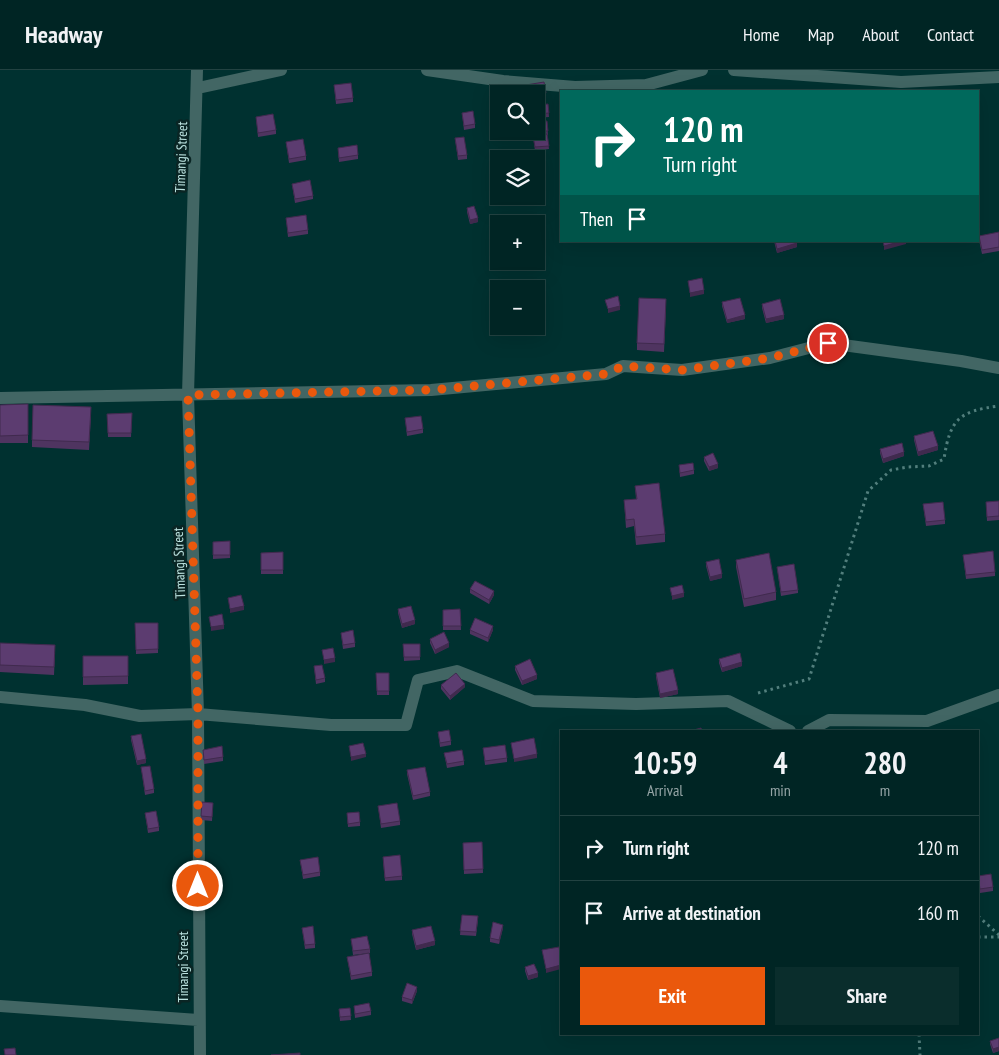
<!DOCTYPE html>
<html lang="en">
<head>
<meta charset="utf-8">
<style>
  :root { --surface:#002524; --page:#0a2d2c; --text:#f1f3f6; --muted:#95a5a6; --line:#224241; --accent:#ea580c }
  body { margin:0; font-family:"PT Sans Narrow",sans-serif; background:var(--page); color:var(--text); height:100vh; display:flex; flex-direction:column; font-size:19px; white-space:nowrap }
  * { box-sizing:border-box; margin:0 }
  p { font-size:16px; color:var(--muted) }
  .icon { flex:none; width:28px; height:28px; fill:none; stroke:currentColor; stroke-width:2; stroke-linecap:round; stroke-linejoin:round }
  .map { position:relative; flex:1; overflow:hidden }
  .panel { position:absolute; left:560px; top:660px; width:419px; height:305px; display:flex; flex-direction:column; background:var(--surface); border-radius:0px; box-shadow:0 5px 20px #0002,0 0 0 1px var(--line) }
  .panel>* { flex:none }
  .banner { position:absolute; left:560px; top:20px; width:419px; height:152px; border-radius:0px; box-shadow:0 5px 20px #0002,0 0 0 1px var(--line); background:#00695c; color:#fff; overflow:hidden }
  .fabs { position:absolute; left:490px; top:15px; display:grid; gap:10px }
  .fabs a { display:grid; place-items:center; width:55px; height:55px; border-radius:0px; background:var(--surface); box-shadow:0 5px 20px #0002,0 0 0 1px var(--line); font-size:25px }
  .pin { position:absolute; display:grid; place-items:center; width:42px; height:42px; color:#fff; margin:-21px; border:2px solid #fff; border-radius:50%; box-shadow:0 1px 5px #0007 }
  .me { position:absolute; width:55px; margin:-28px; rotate:0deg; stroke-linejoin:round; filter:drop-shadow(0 0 4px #0008) }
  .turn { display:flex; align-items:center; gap:18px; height:105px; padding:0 20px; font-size:22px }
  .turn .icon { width:65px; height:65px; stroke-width:2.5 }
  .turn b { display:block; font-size:35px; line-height:42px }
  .then { display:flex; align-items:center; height:48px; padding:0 20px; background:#0003; gap:10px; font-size:19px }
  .eta { display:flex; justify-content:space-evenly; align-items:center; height:85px; text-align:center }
  .eta b { font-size:30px; font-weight:800; line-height:35px }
  .action { display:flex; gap:10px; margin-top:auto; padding:10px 20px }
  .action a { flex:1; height:58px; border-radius:0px; background:var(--accent); color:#fff; font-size:20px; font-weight:800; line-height:58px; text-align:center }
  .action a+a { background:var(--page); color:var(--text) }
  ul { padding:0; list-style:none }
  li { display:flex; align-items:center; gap:15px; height:65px; padding:0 20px; border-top:1px solid var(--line) }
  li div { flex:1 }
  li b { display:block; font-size:19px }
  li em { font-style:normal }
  header { display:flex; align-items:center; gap:30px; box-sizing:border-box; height:70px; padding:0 25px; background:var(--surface); border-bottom:1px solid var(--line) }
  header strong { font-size:24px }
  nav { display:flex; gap:28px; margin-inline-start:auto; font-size:18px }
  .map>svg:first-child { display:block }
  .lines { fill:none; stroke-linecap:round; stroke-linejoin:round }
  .path { stroke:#527f7d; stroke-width:3; stroke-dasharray:2.5 4; stroke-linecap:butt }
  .street { stroke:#426664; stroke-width:12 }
  .wall { fill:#4f3460 }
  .shaded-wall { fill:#402a4e }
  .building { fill:#5c3c70; stroke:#402a4e }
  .route { stroke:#ea580c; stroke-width:9; stroke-dasharray:0 16.2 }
  .labels { text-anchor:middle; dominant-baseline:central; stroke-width:5; stroke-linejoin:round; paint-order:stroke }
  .street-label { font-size:14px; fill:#bce3e0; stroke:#0a2524 }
</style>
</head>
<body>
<header>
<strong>Headway</strong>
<nav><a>Home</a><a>Map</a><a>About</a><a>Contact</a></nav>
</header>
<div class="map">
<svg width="999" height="985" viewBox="0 0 999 985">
  <rect width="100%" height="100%" fill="#003130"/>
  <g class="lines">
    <path class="path" d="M758,623L809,609L868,421L891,400L908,397L929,396L944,389C950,349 959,341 999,336
      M978,846L999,865
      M978,867H999
      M919,964L920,985"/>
    <path class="street" d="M197,0L188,325L198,644L200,985
      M427,0L503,11L575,17L646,15L702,0
      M734,0L901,12L999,7
      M198,18L281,0
      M0,328L431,320L606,304L623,296L682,300L770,288L828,273L961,291L999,298
      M0,627L85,635L140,646L198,644L331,655H406L418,610L457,601L533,631L636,634L728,631L790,661
      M808,661L829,650L927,651L999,625
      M0,936L198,950"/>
  </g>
  <path class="wall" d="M334,15L353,28V32L336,34Z
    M526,15L546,23V27L536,29V24H527Z
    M548,34L549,47L536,48V35Z
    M462,43L475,54V58L464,60Z
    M256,47L276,60V64L258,67Z
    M547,51L548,65H547L549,79L535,81L533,66L541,65H530V61Z
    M455,68L467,85V89L458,90Z
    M286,72L306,86V90L289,93Z
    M338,78L358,85V89L339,92Z
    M292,114L313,126V129L295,133Z
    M467,138L478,152L470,154L467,142Z
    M286,148L308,160V164L288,167Z
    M999,162V181L982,184L979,170V166Z
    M774,171H796L797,177L777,183Z
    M722,232L745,249L727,253L722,236Z
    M762,234L784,249L766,253L762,238Z
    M666,237L664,282L637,280V273Z
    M28,334V373H0V335Z
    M132,343L131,367H108L107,344Z
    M91,345L89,380L32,377V370Z
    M405,348L423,359V363L407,366Z
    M914,366L938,380L918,386L914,370Z
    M880,379L904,386L883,393L880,383Z
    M704,387L718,398L709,401L704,391Z
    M679,395L694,400V404L680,407Z
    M635,416L665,464V472L636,475L634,456L626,458L624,430L636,429Z
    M999,431V450L987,451L986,432Z
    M923,434L945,450V454L926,456Z
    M230,471V488L213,489V472Z
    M283,482V504H261V483Z
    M963,485L995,502V506L966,509Z
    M736,490L776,522V530L744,537L736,497Z
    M706,492L722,508L710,511L706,496Z
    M777,497L798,520V523L781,526Z
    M470,519L494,525L489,534L470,523Z
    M398,539L415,554L402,558L398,543Z
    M460,539L461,560H443V540Z
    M135,553H158V583L136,584Z
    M470,560H493L488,572L470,564Z
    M341,563L355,573V577L343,579Z
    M430,569L449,577L435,584L430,573Z
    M0,573L55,583L54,605L0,602Z
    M403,574H420V590L404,591Z
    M83,586L128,606V614L83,615Z
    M719,589L742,596L722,602L719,593Z
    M314,596L325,608V612L316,614Z
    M515,596L537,609L522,615L515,600Z
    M376,603H389V625H377Z
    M656,603L678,624L660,628L656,607Z
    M441,615L465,617L450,630L441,619Z
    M438,662L451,671V675L440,677Z
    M131,666L146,693L137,695L131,670Z
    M483,678L507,688V692L485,695Z
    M203,680L223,687V691L204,694Z
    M444,683L464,691V695L447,698Z
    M141,697L154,719V723L145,725Z
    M407,700L430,722V726L413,730L407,704Z
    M202,732L213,733L212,751L201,750Z
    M378,736L400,751V755L381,758Z
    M145,743L159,757V761L148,763Z
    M347,743L360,752V756L348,757Z
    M482,772L483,803L464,804L463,773Z
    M300,790L320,802V806L303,809Z
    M383,791L402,806V810L385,811Z
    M978,806L993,817V821L980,823Z
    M462,845L478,850L476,866L460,865Z
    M302,858L315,874V878L305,879Z
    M503,858L499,874L490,872V868Z
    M412,860L435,875L416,880L412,864Z
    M351,869L370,879V883L353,885Z
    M347,887L372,902V906L351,910Z
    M525,897L538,907L528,910L525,901Z
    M417,921L412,934L402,931V927Z
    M354,936L371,941V945L355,948Z
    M350,938L351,950L340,951L339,939Z
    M999,968V981L993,983L990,974V971Z"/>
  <path class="shaded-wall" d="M478,148V152L470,154V150Z
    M902,171H906V174L884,180V176Z
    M797,173V177L777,183V179Z
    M704,220V224L690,227V223Z
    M620,236V240L608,243V239Z
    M745,245V249L727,253V250Z
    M784,245V249L766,253V249Z
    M938,376V380L918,386V382Z
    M904,382V386L883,393V389Z
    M718,394V398L709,401V397Z
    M722,504V508L710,511V507Z
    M494,521V525L489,534V530Z
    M684,523V527L672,530V526Z
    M244,536V540L230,543V539Z
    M415,550V554L402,558V554Z
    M224,555V559L211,561V557Z
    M493,556V560L488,572V568Z
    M449,573V577L435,584V580Z
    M335,588V592L324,594V590Z
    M742,592V596L722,602V598Z
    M537,605V609L522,615V611Z
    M465,614V617L450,630V626Z
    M678,620V624L660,628V624Z
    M366,684V687L351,691V687Z
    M537,684V688L514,692V689Z
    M146,689V693L137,695V691Z
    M503,855V858L499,874V870Z
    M435,871V875L416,880V876Z
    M561,895V899L546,903V899Z
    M538,903V907L528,910V906Z
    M417,917V921L412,934V930Z
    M999,977V981L993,983V979Z"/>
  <path class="building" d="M544,12L546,23L536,25V24H527L526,15Z
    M351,13L353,28L336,30L334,15Z
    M548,34L549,43L536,44V35Z
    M473,41L475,54L464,56L462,43Z
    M273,44L276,60L258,63L256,47Z
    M536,51H547L548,61H536Z
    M547,64L549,76L535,77L533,66Z
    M464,67L467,85L458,86L455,68Z
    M303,69L306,86L289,89L286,72Z
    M357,75L358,85L339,88L338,78Z
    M310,110L313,126L295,129L292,114Z
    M474,136L478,148L470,150L467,138Z
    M306,145L308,160L288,163L286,148Z
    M999,162V177L982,180L979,166Z
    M775,171H796L797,173L777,179Z
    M883,171H902L884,176Z
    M702,208L704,220L690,223L688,211Z
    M618,226L620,236L608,239L605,230Z
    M639,228L666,229L664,274L637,273Z
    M740,228L745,245L727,250L722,232Z
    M780,229L784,245L766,249L762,234Z
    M28,334V365L0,366V335Z
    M33,335L91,337L89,372L32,370Z
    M132,343L131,363H108L107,344Z
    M421,346L423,359L407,362L405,348Z
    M933,361L938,376L918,382L914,366Z
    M902,373L904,382L883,389L880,379Z
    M713,383L718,394L709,397L704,387Z
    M693,393L694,400L680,403L679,395Z
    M659,413L665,464L636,467L634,449L626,450L624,430L637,429L635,416Z
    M999,431V446L987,447L986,432Z
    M943,432L945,450L926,452L923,434Z
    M230,471V485H213V472Z
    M993,481L995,502L966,505L963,485Z
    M283,482V500H261V483Z
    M769,483L776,522L744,529L736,490Z
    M719,489L722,504L710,507L706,492Z
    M794,494L798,520L781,522L777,497Z
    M475,511L494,521L489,530L470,519Z
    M682,515L684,523L672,526L670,518Z
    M241,525L244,536L230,539L228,528Z
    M411,536L415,550L402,554L398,539Z
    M460,539L461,556H443V540Z
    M222,544L224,555L211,557L209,547Z
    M475,548L493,556L488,568L470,560Z
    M135,553H158V579L136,580Z
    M353,560L355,573L343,575L341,563Z
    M444,562L449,573L435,580L430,569Z
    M0,573L55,575L54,597L0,595Z
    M403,574H420V587H404Z
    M333,578L335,588L324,590L322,580Z
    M740,583L742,592L722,598L719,589Z
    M83,586H128V606L83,607Z
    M530,589L537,605L522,611L515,596Z
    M322,595L325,608L316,610L314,596Z
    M673,599L678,620L660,624L656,603Z
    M376,603H389V621H377Z
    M456,603L465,614L450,626L441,615Z
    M701,658L702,661H690Z
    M449,660L451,671L440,673L438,662Z
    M141,664L146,689L137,691L131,666Z
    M534,668L537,684L514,689L511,673Z
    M363,673L366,684L351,687L349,676Z
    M505,675L507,688L485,691L483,678Z
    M222,676L223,687L204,690L203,680Z
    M462,680L464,691L447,694L444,683Z
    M150,696L154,719L145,721L141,697Z
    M425,697L430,722L413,726L407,700Z
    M202,732L213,733L212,747L201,746Z
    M397,733L400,751L381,754L378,736Z
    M156,741L159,757L148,759L145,743Z
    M359,742L360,752L348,754L347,743Z
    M482,772L483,799L464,800L463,773Z
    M400,785L402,806L385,808L383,787Z
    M318,787L320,802L303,805L300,790Z
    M991,804L993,817L980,819L978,806Z
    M462,845L478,846L476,862L460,861Z
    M493,852L503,855L499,870L490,868Z
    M313,856L315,874L305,875L302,858Z
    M431,856L435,871L416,876L412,860Z
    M367,866L370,879L353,881L351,869Z
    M559,877L561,889V895L546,899L542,880Z
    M369,883L372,902L351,906L347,887Z
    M534,894L538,903L528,906L525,897Z
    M407,913L417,917L412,930L402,927Z
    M369,933L371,941L355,944L354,936Z
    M350,938L351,946L340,947L339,939Z
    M999,968V977L993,979L990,971Z
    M15,978L16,985H5L4,979Z
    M300,983V985H271Z"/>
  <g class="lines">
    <path class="route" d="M198,816V644L188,325L431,320L606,304L623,296L682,300L770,288L828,273"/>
  </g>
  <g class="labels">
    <g class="street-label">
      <text transform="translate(181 87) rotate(-88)">Timangi Street</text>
      <text transform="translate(179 493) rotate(-92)">Timangi Street</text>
      <text transform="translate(183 897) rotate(-90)">Timangi Street</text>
    </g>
  </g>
</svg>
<div class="fabs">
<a><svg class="icon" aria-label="search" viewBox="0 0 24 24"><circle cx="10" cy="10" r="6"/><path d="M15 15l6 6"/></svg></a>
<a><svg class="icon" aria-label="layers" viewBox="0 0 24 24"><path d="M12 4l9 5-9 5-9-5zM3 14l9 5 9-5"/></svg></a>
<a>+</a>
<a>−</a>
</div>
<div class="pin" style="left:828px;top:273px;background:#d93025"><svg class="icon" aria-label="arrive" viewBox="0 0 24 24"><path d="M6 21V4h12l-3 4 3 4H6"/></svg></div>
<svg class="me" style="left:198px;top:816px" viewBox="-20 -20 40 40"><circle r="17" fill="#ea580c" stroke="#fff" stroke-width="3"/><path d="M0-11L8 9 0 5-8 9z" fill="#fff"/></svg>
<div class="banner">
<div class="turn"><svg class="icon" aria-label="right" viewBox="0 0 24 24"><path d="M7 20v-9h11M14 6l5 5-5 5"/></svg><div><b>120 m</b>Turn right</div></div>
<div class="then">Then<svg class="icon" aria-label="arrive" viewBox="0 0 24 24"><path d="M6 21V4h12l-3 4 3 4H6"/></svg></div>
</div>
<section class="panel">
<div class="eta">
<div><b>10:59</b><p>Arrival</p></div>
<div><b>4</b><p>min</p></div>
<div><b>280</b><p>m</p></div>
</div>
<ul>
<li><svg class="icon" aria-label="right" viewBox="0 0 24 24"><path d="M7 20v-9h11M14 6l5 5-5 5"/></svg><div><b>Turn right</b></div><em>120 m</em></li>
<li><svg class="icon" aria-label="arrive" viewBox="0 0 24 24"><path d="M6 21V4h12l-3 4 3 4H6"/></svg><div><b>Arrive at destination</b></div><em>160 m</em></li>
</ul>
<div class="action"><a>Exit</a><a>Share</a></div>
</section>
</div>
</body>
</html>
